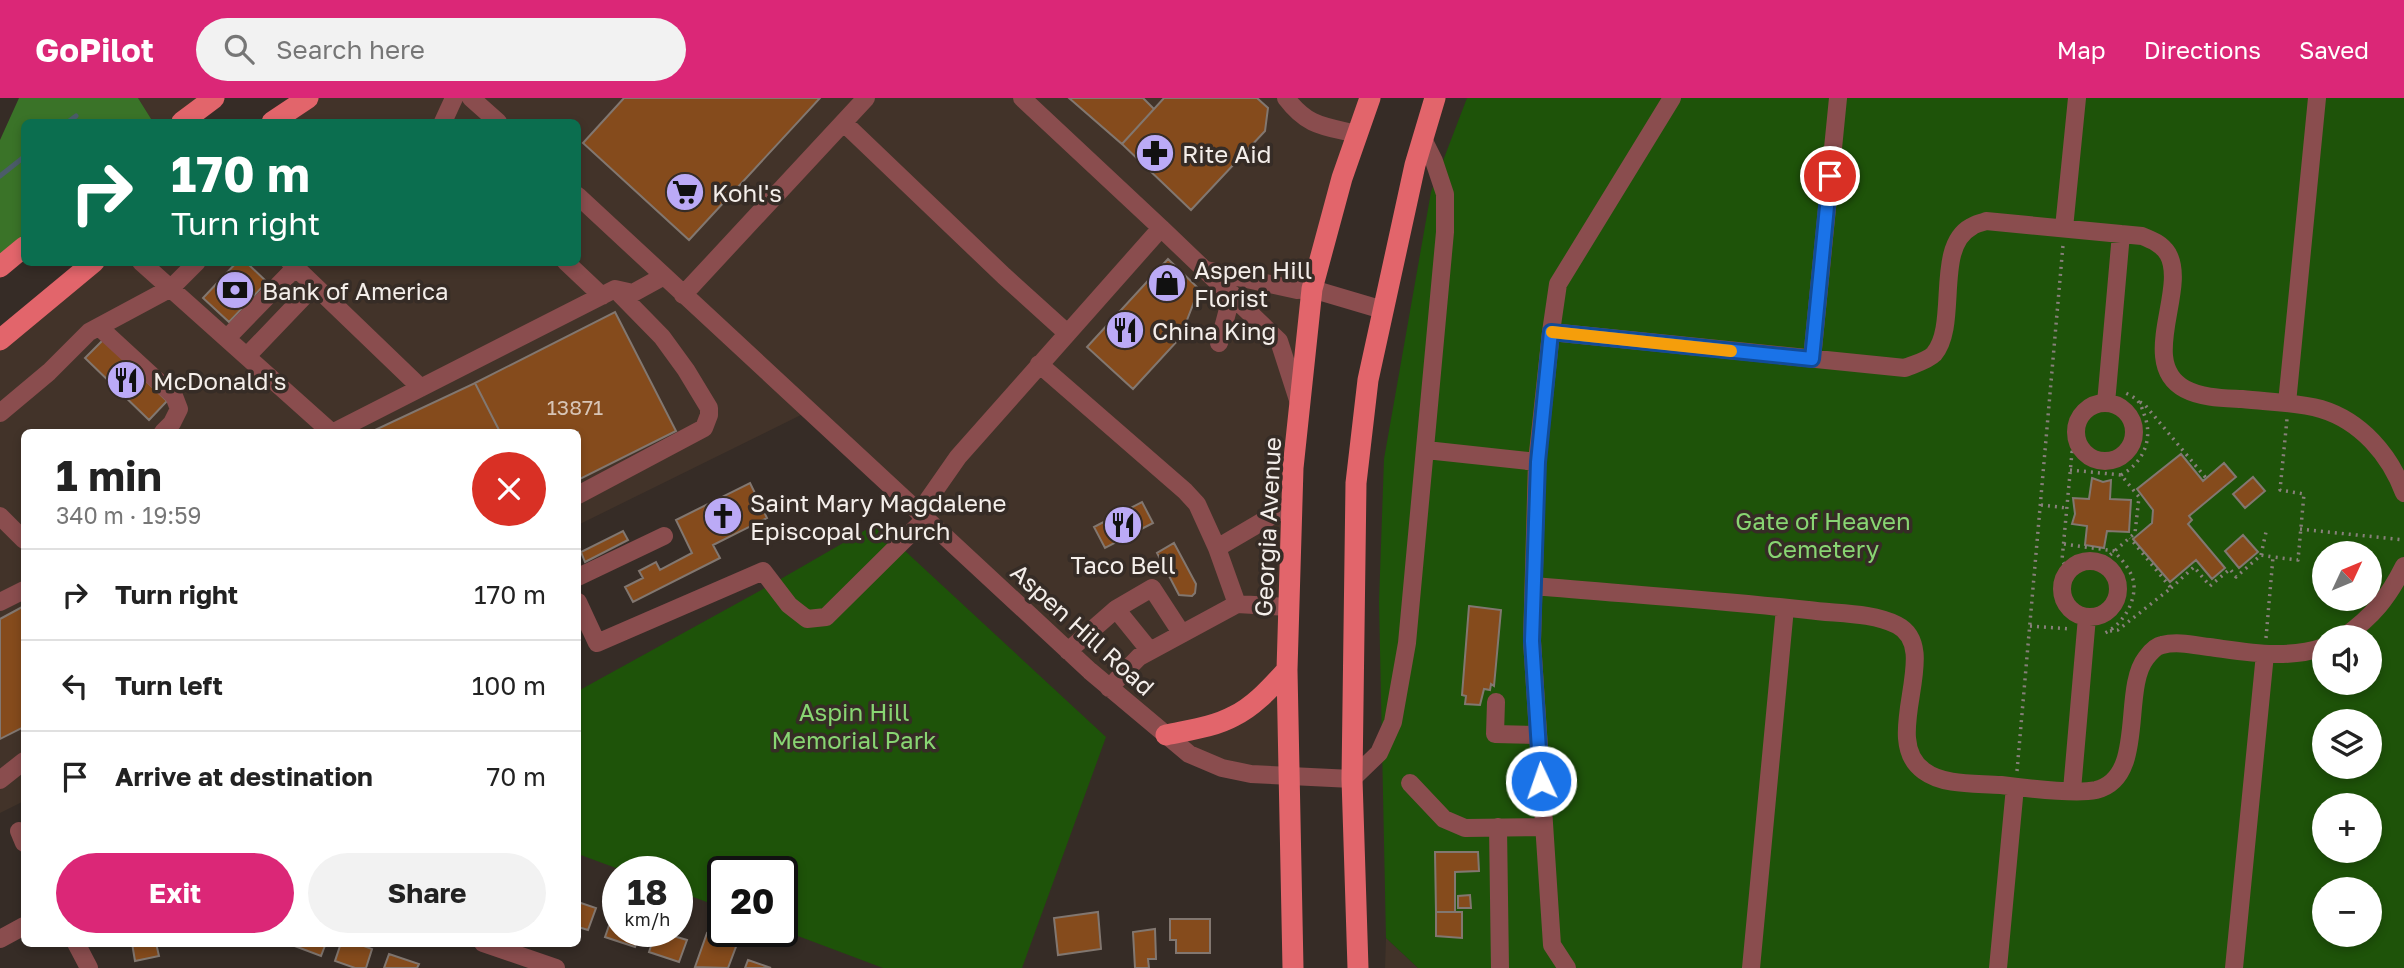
<!DOCTYPE html>
<html lang="en">
<head>
<meta charset="utf-8">
<style>
  :root { --surface:#fff; --page:#f2f2f2; --text:#222; --muted:#767676; --line:#e0e0e0; --accent:#db2777 }
  body { margin:0; font-family:"Golos Text",sans-serif; background:var(--page); color:var(--text); height:100vh; display:flex; flex-direction:column; font-size:26px; white-space:nowrap }
  * { box-sizing:border-box; margin:0 }
  p { font-size:23px; color:var(--muted) }
  .icon { flex:none; width:38px; height:38px; fill:none; stroke:currentColor; stroke-width:2; stroke-linecap:round; stroke-linejoin:round }
  .map { position:relative; flex:1; overflow:hidden }
  .sheet { position:absolute; left:21px; top:331px; width:560px; height:518px; display:flex; flex-direction:column; background:var(--surface); border-radius:10px; box-shadow:0 4px 10px #0003 }
  .sheet>* { flex:none }
  .hud { position:absolute; left:21px; top:21px; width:560px; height:147px; border-radius:10px; box-shadow:0 4px 10px #0003; background:#0b6e4f; color:#fff; overflow:hidden }
  .needle { width:46px; rotate:46deg }
  .buttons { position:absolute; left:2312px; top:443px; display:grid; gap:14px }
  .buttons a { display:grid; place-items:center; width:70px; height:70px; border-radius:50%; background:var(--surface); box-shadow:0 4px 10px #0003; font-size:35px }
  .speed { position:absolute; left:602px; top:758px; display:flex; gap:14px; font-size:35px; font-weight:700; text-align:center }
  .speed>* { display:grid; place-content:center; width:91px; height:91px; border-radius:50%; background:var(--surface); box-shadow:0 4px 10px #0003; line-height:1 }
  .speed small { font-size:18px; font-weight:400 }
  .speed .limit { border:4px solid #111; border-radius:10px; background:#fff; color:#111 }
  .pin { position:absolute; display:grid; place-items:center; width:60px; height:60px; color:#fff; margin:-30px; border:4px solid #fff; border-radius:50%; box-shadow:0 2px 7px #0007 }
  .me { position:absolute; width:77px; margin:-38px; rotate:357deg; stroke-linejoin:round; filter:drop-shadow(0 0 5px #0008) }
  .turn { display:flex; align-items:center; gap:24px; height:147px; padding:0 35px; font-size:32px }
  .turn .icon { width:91px; height:91px; stroke-width:2.5 }
  .turn b { display:block; font-size:49px; line-height:60px }
  .round { display:grid; place-items:center; flex:none; width:74px; height:74px; border-radius:37px; background:var(--page) }
  .head { display:flex; align-items:center; justify-content:space-between; height:119px; padding:0 35px }
  h1 { font-size:42px; font-weight:700; line-height:52px }
  .button { display:flex; gap:14px; margin-top:auto; padding:14px 35px }
  .button a { flex:1; height:80px; border-radius:42px; background:var(--accent); color:#fff; font-size:28px; font-weight:700; line-height:80px; text-align:center }
  .button a+a { background:var(--page); color:var(--text) }
  ul { padding:0; list-style:none }
  li { display:flex; align-items:center; gap:21px; height:91px; padding:0 35px; border-top:2px solid var(--line) }
  li div { flex:1 }
  li b { display:block; font-size:26px }
  li em { font-style:normal }
  header { display:flex; align-items:center; gap:42px; box-sizing:border-box; height:98px; padding:0 35px; background:var(--accent); color:#fff }
  header strong { font-size:33px }
  nav { display:flex; gap:38px; margin-inline-start:auto; font-size:24px }
  .search { width:490px; height:63px; background:var(--page); display:flex; align-items:center; gap:18px; box-sizing:border-box; padding:0 24px; border-radius:38px; color:var(--muted); font-size:26px }
  .map>svg:first-child { display:block }
  .built { fill:#423329 }
  .green { fill:#1e5309; fill-rule:evenodd }
  .forest { fill:#3a7328 }
  .lines { fill:none; stroke-linecap:round; stroke-linejoin:round }
  .stream { stroke:#4b5c69; stroke-width:5 }
  .building { fill:#854b1c; stroke:#827770; stroke-width:2 }
  .path { stroke:#88807b; stroke-width:3.5; stroke-dasharray:2 5; stroke-linecap:butt }
  .minor { stroke:#8a4d4e; stroke-width:18 }
  .major { stroke:#e2656b; stroke-width:21 }
  .route-casing { stroke:#114b97; stroke-width:18 }
  .route { stroke:#1a73e8; stroke-width:12 }
  .slow { stroke:#f59e0b; stroke-width:12 }
  .labels { text-anchor:middle; dominant-baseline:central; stroke-width:7; stroke-linejoin:round; paint-order:stroke }
  .number-label { font-size:21px; fill:#d8c5b6 }
  .poi-label { font-size:24px; fill:#f4eeea; stroke:#362c26; text-anchor:start }
  .park-label { font-size:24px; fill:#88d572; stroke:#362c26 }
  .street-label { font-size:24px; fill:#f4eeea; stroke:#362c26 }
</style>
</head>
<body>
<header>
<strong>GoPilot</strong>
<div class="search"><svg class="icon" aria-label="search" viewBox="0 0 24 24"><circle cx="10" cy="10" r="6"/><path d="M15 15l6 6"/></svg>Search here</div>
<nav><a>Map</a><a>Directions</a><a>Saved</a></nav>
</header>
<div class="map">
<svg width="2404" height="870" viewBox="0 0 2404 870">
  <rect width="100%" height="100%" fill="#362c26"/>
  <path class="built" d="M138,0H214L182,24H153Z
    M308,0H1370L1312,191L1288,679L1189,656L809,313L578,427V334H24V703L0,715V242L94,165L578,164V24H272Z
    M1386,840L1418,870H1385Z"/>
  <path class="green" d="M1467,0H2404V870H1418L1386,840L1379,504L1384,361L1431,94ZM2324,455H2370V500H2324ZM2324,539H2370V584H2324ZM2324,623H2370V668H2324ZM2324,707H2370V752H2324ZM2324,791H2370V836H2324Z
    M876,426L1106,639L1022,870H883L782,832V774H723V810L677,793V774L624,773L578,756V593L772,486Z"/>
  <path class="forest" d="M19,0H138L153,24H24V149L0,169V42Z"/>
  <g class="lines">
    <path class="stream" d="M68,24L76,18
      M0,78L24,59"/>
  </g>
  <path class="building" d="M624,0H820L689,142L583,45Z
    M1069,0H1143L1154,11L1122,46Z
    M1164,0H1257L1268,10L1265,33L1191,112L1122,46Z
    M1168,161L1199,191L1180,240L1133,291L1087,249Z
    M237,164H246L267,184L229,224L203,200Z
    M615,214L676,333L578,382V334H500L475,285Z
    M103,242L167,303L149,322L85,260Z
    M475,285L500,334H376L375,332Z
    M2181,356L2203,383L2224,365L2236,379L2189,418L2192,422L2188,426L2225,470L2212,481L2196,462L2170,484L2133,441L2152,425L2153,412L2137,391Z
    M2253,379L2265,393L2245,410L2233,396Z
    M2092,380L2103,384L2111,382L2110,401L2131,402L2129,434L2107,433L2104,450L2085,447L2087,428L2072,426L2075,416L2073,400L2089,401Z
    M750,385L767,420L713,447L720,460L633,504L625,489L643,480L639,473L656,464L660,472L692,455L676,422Z
    M1142,404L1153,425L1105,450L1094,429Z
    M623,433L628,442L585,464L581,454Z
    M2243,437L2258,454L2239,470L2225,453Z
    M1174,445L1196,486L1195,495L1192,498L1179,497L1157,455Z
    M24,508V629L0,641V521Z
    M1469,508L1501,512L1494,588L1491,586L1490,592L1484,591L1480,607L1465,606L1466,598L1462,597Z
    M1435,754H1478L1479,773L1455,774V814H1436Z
    M1470,797L1471,810H1458V798Z
    M578,804L596,810L588,832L578,829Z
    M1098,814L1101,851L1058,857L1054,820Z
    M1436,814H1462V840L1436,838Z
    M613,816L618,818V833H640L635,849L605,839Z
    M1170,821H1210V855H1176V842H1170Z
    M1155,831L1156,861H1148L1149,870H1135L1133,834Z
    M656,833L687,842L679,864L649,854Z
    M707,835L737,846L728,870L695,869Z
    M132,845H156L159,858L135,863Z
    M292,845H326L321,858L292,847Z
    M341,845H356L372,851L366,870H355L335,863Z
    M389,856L419,866L417,870H384Z
    M748,862L771,870H745Z"/>
  <g class="lines">
    <path class="path" d="M2140,304L2145,307L2206,380
      M2070,372L2121,377L2139,399L2135,435L2101,465
      M2121,377C2143,365 2154,341 2144,316C2143,312 2140,305 2137,302C2133,298 2127,296 2122,293
      M2041,407L2067,410
      M2300,431L2404,442
      M2064,446L2114,453C2122,462 2133,474 2134,487C2135,507 2121,528 2103,536
      M2261,457L2266,434
      M2068,472L2062,462L2072,354L2078,345
      M2171,490L2194,469L2210,488L2230,471L2236,479L2261,457L2273,459
      M2030,528L2070,531
      M2110,533L2118,532L2171,490L2130,440
      M2266,540L2273,459L2298,462L2304,396L2280,392L2287,321
      M2017,673L2063,147"/>
    <path class="minor" d="M471,0L498,24
      M1286,0C1308,29 1324,28 1357,36
      M443,24L454,0
      M844,25L1004,178L1067,235
      M578,98L1090,573L1189,656L1222,670L1251,676L1352,681L1379,655L1393,624L1407,545L1445,134V96L1434,63L1423,41
      M1161,130L1279,243L1299,305
      M2064,130L2077,0
      M141,164L331,334
      M290,164L421,290
      M566,164L602,198
      M1206,172L1297,192L1312,191L1383,212
      M683,197L866,0
      M99,229L174,298L179,311L172,325L163,334
      M1551,234L1905,270C1914,266 1927,263 1934,256C1959,227 1934,149 1971,129C1975,126 1981,125 1986,123L2142,138C2152,142 2162,146 2168,156C2188,192 2137,265 2185,291C2202,300 2224,300 2242,301C2268,304 2296,304 2321,311C2361,323 2390,357 2404,395
      M227,240L295,170
      M1219,245L1232,196
      M247,258L314,188
      M1812,261L1838,0
      M1039,266L1185,393L1197,406L1217,450
      M2106,305L2121,136
      M2287,305L2317,0
      M2076 334a29 29 0 1 1 58 0a29 29 0 1 1-58 0Z
      M0,315L49,274L89,234L171,190L197,164
      M334,334L615,191L633,195L664,178
      M1426,352L1537,364
      M578,397L704,330L709,317V310L686,272L662,239L616,192
      M919,415L958,359L1161,130L1022,0
      M0,418L24,442
      M2062 491a28 28 0 1 1 56 0a28 28 0 1 1-56 0Z
      M578,479L664,438
      M1534,488C1625,496 1717,502 1808,512C1836,516 1871,514 1897,527C1944,551 1878,641 1924,673C1944,688 1977,685 2001,687C2024,690 2076,696 2096,692C2147,680 2121,592 2146,560C2149,556 2156,548 2162,547C2177,543 2194,547 2209,549C2247,554 2287,562 2324,549
      M0,504L24,492
      M578,504L597,545L763,473L789,507L807,521L826,519L925,421
      M1289,509L1237,506L1217,450L1292,406
      M1116,511L1152,490L1182,536
      M2344,539C2373,518 2388,500 2404,468
      M1068,553L1116,511L1150,553
      M1109,590L1139,559L1237,506
      M1496,604L1495,636L1538,637
      M0,682L24,663
      M1410,685L1444,721L1465,730L1544,729
      M2072,692L2087,519
      M1498,729L1500,870
      M19,733L24,745
      M0,841L24,828
      M76,845L89,870
      M483,845L556,870
      M1567,870L1552,847L1532,543L1537,364L1551,234L1558,186L1672,0
      M1751,870L1785,510
      M1998,870L2015,689
      M2234,870L2265,556"/>
    <path class="major" d="M182,24L214,0
      M272,24L308,0
      M0,169L24,149
      M0,242L94,164
      M1166,637C1189,632 1214,629 1234,618C1255,608 1272,588 1287,572
      M1293,870L1287,572L1293,370L1312,191L1342,80L1370,0
      M1358,870L1352,681L1356,385L1368,282L1415,67L1435,0"/>
  </g>
  <g class="lines">
    <g class="route-casing">
      <path id="route" d="M1541,683L1532,543L1538,364L1551,234L1812,261L1830,78"/>
    </g>
    <use href="#route" class="route"/>
    <path class="slow" d="M1552,234L1731,253"/>
  </g>
  <defs>
    <g id="pharmacy-disc" transform="scale(2.0125)"><circle r="9.5" fill="#bbaaf6" stroke="#362c26"/><path d="M-2-6h4v4h4v4h-4v4h-4v-4h-4v-4h4Z" fill="#111"/></g>
    <g id="supermarket-disc" transform="scale(2.0125)"><circle r="9.5" fill="#bbaaf6" stroke="#362c26"/><path d="M-6-5.5h2.5l.6 2H6L4.5 2H-2.5L-4.4-4H-6ZM-1.5 3.2a1.3 1.3 0 1 0 .1 0ZM3 3.2a1.3 1.3 0 1 0 .1 0Z" fill="#111"/></g>
    <g id="shop-disc" transform="scale(2.0125)"><circle r="9.5" fill="#bbaaf6" stroke="#362c26"/><path d="M-5-2.5h2.3a2.7 3.5 0 0 1 5.4 0H5L5.5 6h-11ZM-1.5-2.5h3a1.5 2.3 0 0 0-3 0Z" fill="#111"/></g>
    <g id="bank-disc" transform="scale(2.0125)"><circle r="9.5" fill="#bbaaf6" stroke="#362c26"/><path d="M-6-4H6V4H-6ZM0-2.3a2.3 2.3 0 1 0 0 4.6a2.3 2.3 0 1 0 0-4.6Z" fill="#111"/></g>
    <g id="restaurant-disc" transform="scale(2.0125)"><circle r="9.5" fill="#bbaaf6" stroke="#362c26"/><path d="M-5-6h1v4h1v-4h1v4h1v-4h1v5L-1.5 .5V6h-2V.5L-5-1ZM5-6V6H3V1.5H1.5Q1.5-4 5-6Z" fill="#111"/></g>
    <g id="church-disc" transform="scale(2.0125)"><circle r="9.5" fill="#bbaaf6" stroke="#362c26"/><path d="M-1.2-6h2.4v3.5h3.3v2.4h-3.3V6h-2.4V-.1h-3.3v-2.4h3.3Z" fill="#111"/></g>
  </defs>
  <g fill-rule="evenodd">
    <use href="#pharmacy-disc" x="1155" y="55"/>
    <use href="#supermarket-disc" x="685" y="94"/>
    <use href="#shop-disc" x="1167" y="185"/>
    <use href="#bank-disc" x="235" y="192"/>
    <use href="#restaurant-disc" x="1125" y="232"/>
    <use href="#restaurant-disc" x="126" y="282"/>
    <use href="#church-disc" x="723" y="418"/>
    <use href="#restaurant-disc" x="1123" y="427"/>
  </g>
  <g class="labels">
    <g class="number-label">
      <text x="575" y="309">13871</text>
    </g>
    <g class="poi-label">
      <text x="1182" y="55">Rite Aid</text>
      <text x="712" y="94">Kohl's</text>
      <text x="1194" y="171">Aspen Hill<tspan x="1194" dy="28">Florist</tspan></text>
      <text x="262" y="192">Bank of America</text>
      <text x="1152" y="232">China King</text>
      <text x="153" y="282">McDonald's</text>
      <text x="750" y="404">Saint Mary Magdalene<tspan x="750" dy="28">Episcopal Church</tspan></text>
      <text x="1123" y="466" text-anchor="middle">Taco Bell</text>
    </g>
    <g class="park-label">
      <text x="1823" y="422">Gate of Heaven<tspan x="1823" dy="28">Cemetery</tspan></text>
      <text x="854" y="613">Aspin Hill<tspan x="854" dy="28">Memorial Park</tspan></text>
    </g>
    <g class="street-label">
      <text transform="translate(1267 429) rotate(-87)">Georgia Avenue</text>
      <text transform="translate(1083 531) rotate(42)">Aspen Hill Road</text>
    </g>
  </g>
</svg>
<div class="buttons">
<a><svg class="needle" viewBox="-14 -14 28 28"><path d="M0-13l5 13h-10z" fill="#e53935"/><path d="M0 13l5-13h-10z" fill="#767676"/></svg></a>
<a><svg class="icon" aria-label="sound" viewBox="0 0 24 24"><path d="M4 9h4l5-4v14l-5-4H4zM17 9q2 3 0 6"/></svg></a>
<a><svg class="icon" aria-label="layers" viewBox="0 0 24 24"><path d="M12 4l9 5-9 5-9-5zM3 14l9 5 9-5"/></svg></a>
<a>+</a>
<a>−</a>
</div>
<div class="speed"><div>18<small>km/h</small></div><div class="limit">20</div></div>
<div class="pin" style="left:1830px;top:78px;background:#d93025"><svg class="icon" aria-label="arrive" viewBox="0 0 24 24"><path d="M6 21V4h12l-3 4 3 4H6"/></svg></div>
<svg class="me" style="left:1541px;top:683px" viewBox="-20 -20 40 40"><circle r="17" fill="#1a73e8" stroke="#fff" stroke-width="3"/><path d="M0-11L8 9 0 5-8 9z" fill="#fff"/></svg>
<div class="hud">
<div class="turn"><svg class="icon" aria-label="right" viewBox="0 0 24 24"><path d="M7 20v-9h11M14 6l5 5-5 5"/></svg><div><b>170 m</b>Turn right</div></div>
</div>
<section class="sheet">
<div class="head"><div><h1>1 min</h1><p>340 m · 19:59</p></div><a class="round" style="background:#d93025;color:#fff"><svg class="icon" aria-label="close" viewBox="0 0 24 24"><path d="M6 6l12 12M18 6L6 18"/></svg></a></div>
<ul>
<li><svg class="icon" aria-label="right" viewBox="0 0 24 24"><path d="M7 20v-9h11M14 6l5 5-5 5"/></svg><div><b>Turn right</b></div><em>170 m</em></li>
<li><svg class="icon" aria-label="left" viewBox="0 0 24 24"><path d="M17 20v-9H6M10 6l-5 5 5 5"/></svg><div><b>Turn left</b></div><em>100 m</em></li>
<li><svg class="icon" aria-label="arrive" viewBox="0 0 24 24"><path d="M6 21V4h12l-3 4 3 4H6"/></svg><div><b>Arrive at destination</b></div><em>70 m</em></li>
</ul>
<div class="button"><a>Exit</a><a>Share</a></div>
</section>
</div>
</body>
</html>
